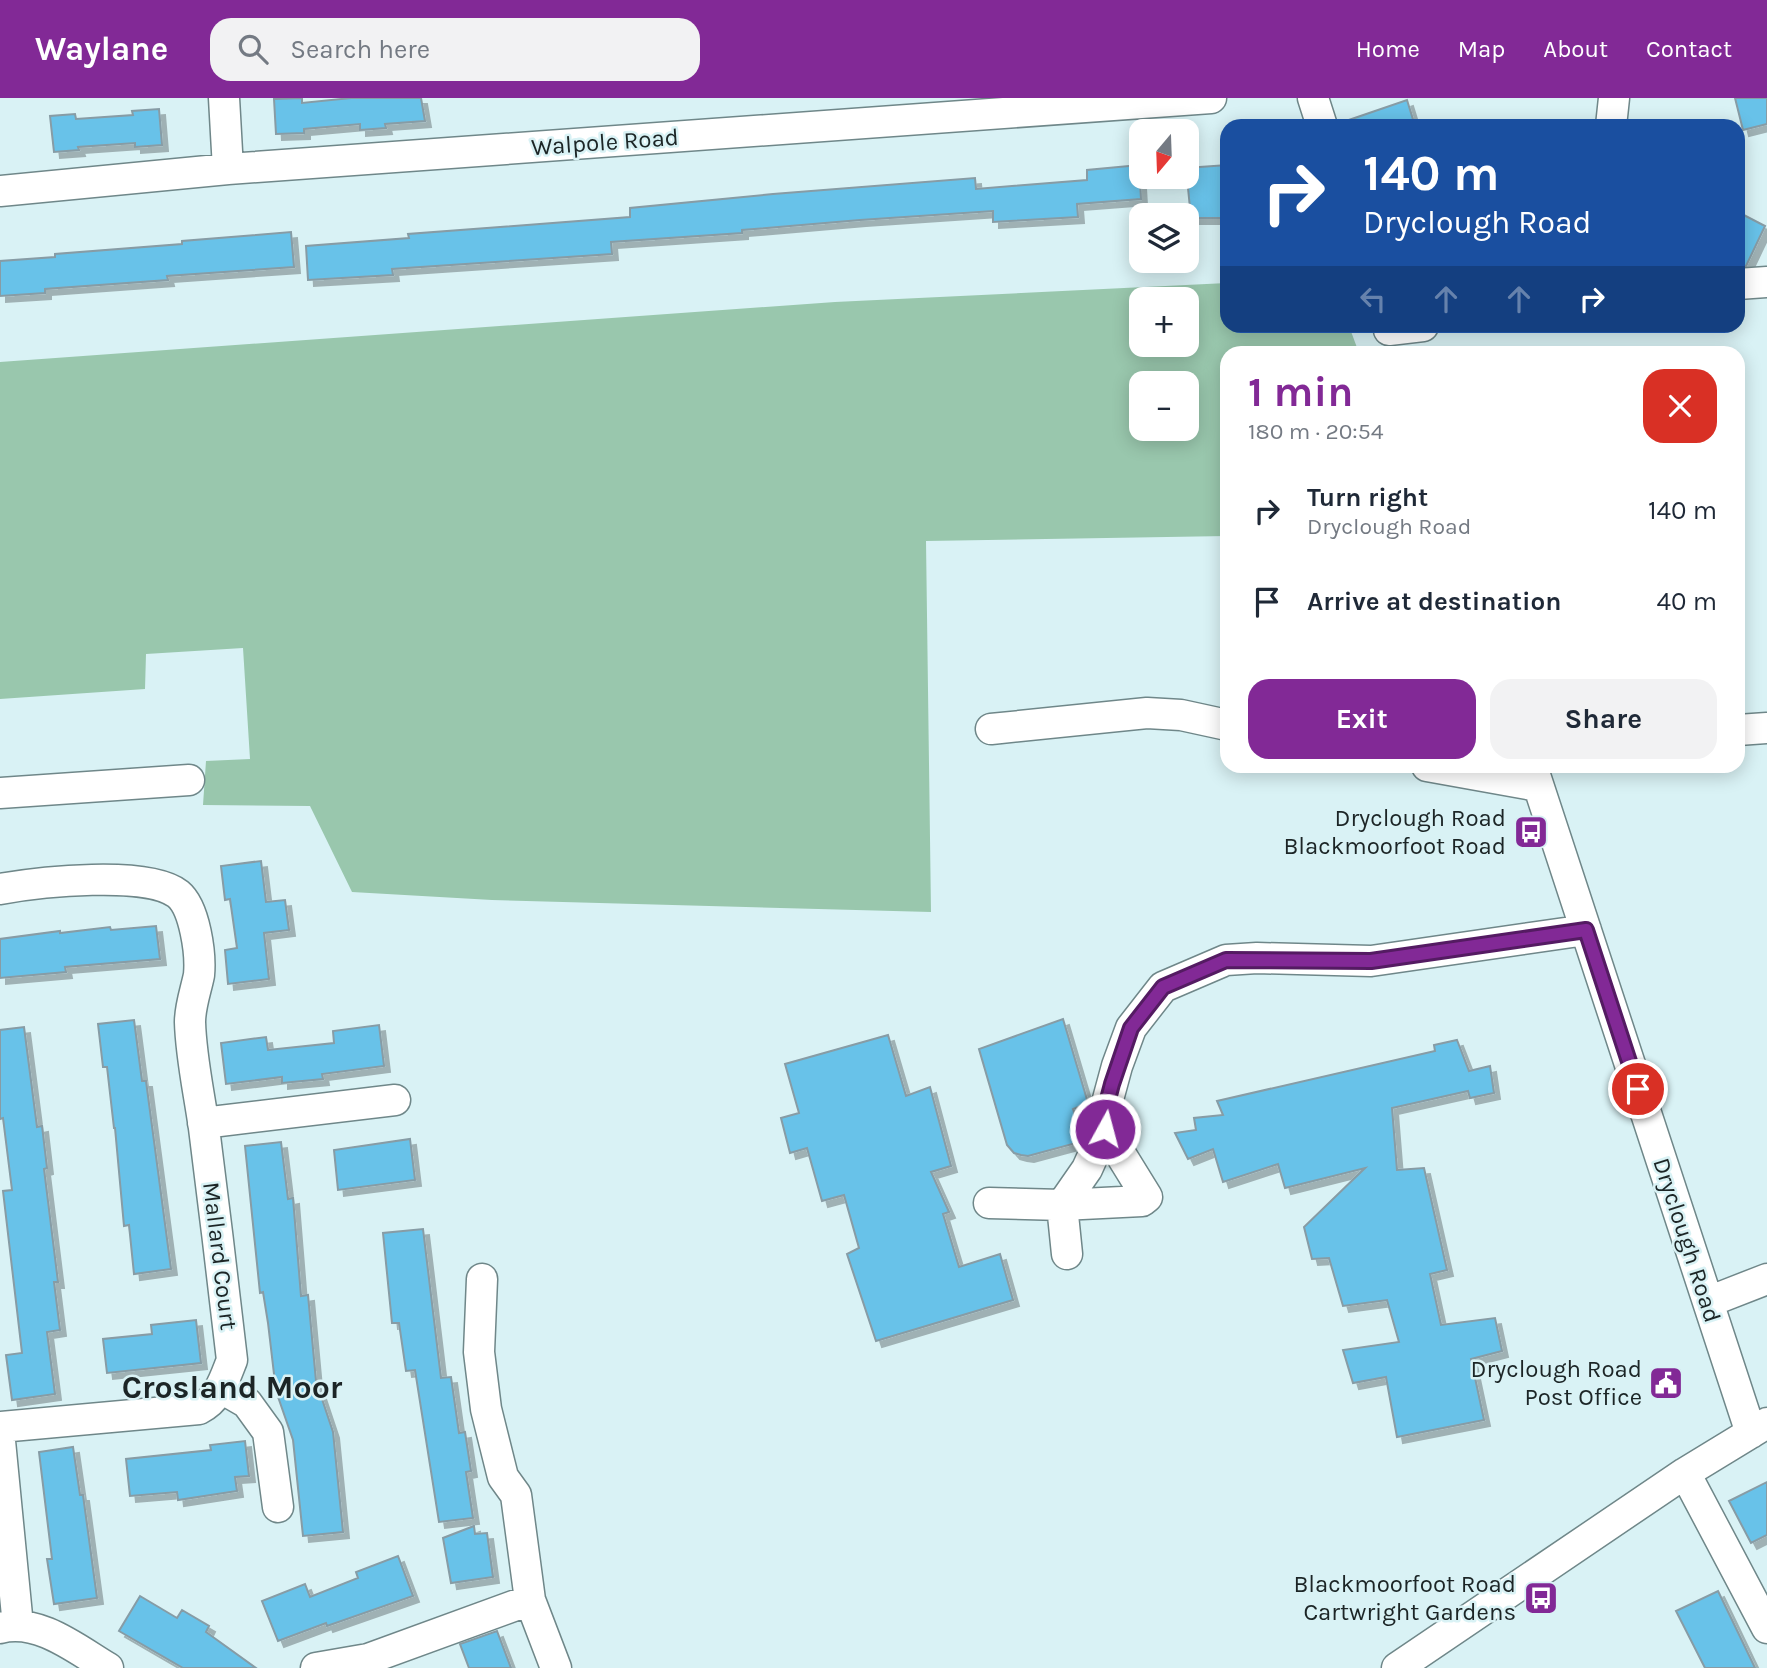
<!DOCTYPE html>
<html lang="en">
<head>
<meta charset="utf-8">
<style>
  :root { --surface:#fff; --page:#f2f2f3; --text:#1f2937; --muted:#747a83; --accent:#822996 }
  body { margin:0; font-family:Karla,sans-serif; background:var(--page); color:var(--text); height:100vh; display:flex; flex-direction:column; font-size:26px; white-space:nowrap }
  * { box-sizing:border-box; margin:0 }
  p { font-size:23px; color:var(--muted) }
  .icon { flex:none; width:38px; height:38px; fill:none; stroke:currentColor; stroke-width:2; stroke-linecap:round; stroke-linejoin:round }
  .map { position:relative; flex:1; overflow:hidden }
  .panel { position:absolute; left:1220px; top:248px; width:525px; height:427px; display:flex; flex-direction:column; background:var(--surface); border-radius:21px; box-shadow:0 4px 18px #0003 }
  .panel>* { flex:none }
  .hud { position:absolute; left:1220px; top:21px; width:525px; height:214px; border-radius:21px; box-shadow:0 4px 18px #0003; background:#1a4fa0; color:#fff; overflow:hidden }
  .needle { width:46px; rotate:199deg }
  .controls { position:absolute; left:1129px; top:21px; display:grid; gap:14px }
  .controls a { display:grid; place-items:center; width:70px; height:70px; border-radius:14px; background:var(--surface); box-shadow:0 4px 18px #0003; font-size:35px }
  .pin { position:absolute; display:grid; place-items:center; width:60px; height:60px; color:#fff; margin:-30px; border:4px solid #fff; border-radius:50%; box-shadow:0 2px 7px #0007 }
  .me { position:absolute; width:77px; margin:-38px; rotate:7deg; stroke-linejoin:round; filter:drop-shadow(0 0 5px #0008) }
  .turn { display:flex; align-items:center; gap:24px; height:147px; padding:0 28px; font-size:32px }
  .turn .icon { width:91px; height:91px; stroke-width:2.5 }
  .turn b { display:block; font-size:49px; line-height:60px }
  .lanes { display:flex; align-items:center; height:66px; padding:0 28px; background:#0003; justify-content:center; gap:35px; direction:ltr }
  .lanes .off { opacity:.35 }
  .round { display:grid; place-items:center; flex:none; width:74px; height:74px; border-radius:21px; background:var(--page) }
  .head { display:flex; align-items:center; justify-content:space-between; height:119px; padding:0 28px }
  h1 { font-size:42px; font-weight:700; line-height:52px; color:var(--accent) }
  .cta { display:flex; gap:14px; margin-top:auto; padding:14px 28px }
  .cta a { flex:1; height:80px; border-radius:21px; background:var(--accent); color:#fff; font-size:28px; font-weight:700; line-height:80px; text-align:center }
  .cta a+a { background:var(--page); color:var(--text) }
  ul { padding:0; list-style:none }
  li { display:flex; align-items:center; gap:21px; height:91px; padding:0 28px }
  li div { flex:1 }
  li b { display:block; font-size:26px }
  li em { font-style:normal }
  header { display:flex; align-items:center; gap:42px; box-sizing:border-box; height:98px; padding:0 35px; background:var(--accent); color:#fff }
  header strong { font-size:33px }
  nav { display:flex; gap:38px; margin-inline-start:auto; font-size:24px }
  .search { width:490px; height:63px; background:var(--page); display:flex; align-items:center; gap:18px; box-sizing:border-box; padding:0 24px; border-radius:21px; color:var(--muted); font-size:26px }
  .map>svg:first-child { display:block }
  .green { fill:#99c7ad; fill-rule:evenodd }
  .building { fill:#68c2e9; stroke:#879ca5; stroke-width:2; filter:url(#shadow) }
  .lines { fill:none; stroke-linecap:round; stroke-linejoin:round }
  .minor-casing { stroke:#6f8789; stroke-width:33 }
  .minor { stroke:#fff; stroke-width:30 }
  .route-casing { stroke:#541b62; stroke-width:18 }
  .route { stroke:#822996; stroke-width:12 }
  .labels { text-anchor:middle; dominant-baseline:central; stroke-width:5; stroke-linejoin:round; paint-order:stroke }
  .street-label { font-size:24px; fill:#1c2526; stroke:#d9f2f5 }
  .poi-label { font-size:24px; fill:#1c2526; stroke:#d9f2f5; text-anchor:end }
  .district-label { font-size:32px; font-weight:bold; fill:#1c2526; stroke:#d9f2f5 }
</style>
</head>
<body>
<header>
<strong>Waylane</strong>
<div class="search"><svg class="icon" aria-label="search" viewBox="0 0 24 24"><circle cx="10" cy="10" r="6"/><path d="M15 15l6 6"/></svg>Search here</div>
<nav><a>Home</a><a>Map</a><a>About</a><a>Contact</a></nav>
</header>
<div class="map">
<svg width="1767" height="1570" viewBox="0 0 1767 1570">
  <defs>
    <filter id="shadow"><feDropShadow dx="6" dy="6" stdDeviation="0" flood-color="#0004"/></filter>
  </defs>
  <rect width="100%" height="100%" fill="#d9f2f5"/>
  <path class="green" d="M1227,185V228H1349L1359,255L1227,256V438L926,443L931,814L492,802L352,794L310,708L203,707L206,663L250,661L243,550L146,556L145,591L0,601V264L835,204ZM1141,201H1186V247H1141ZM1141,285H1186V331H1141Z"/>
  <path class="building" d="M302,0V5L351,0H421L425,23L385,26L386,30L360,32V26L304,31V35L276,36L274,1Z
    M1735,0H1767V26L1743,32Z
    M1407,2L1415,28H1344L1343,24Z
    M159,11L162,47L135,49V45L78,49L79,52L54,54L50,18L75,16L76,21L133,17L132,13Z
    M1139,67L1141,101L1077,106L1078,119L993,124V113L860,122L742,132V135L611,144L612,156L392,171L393,177L308,182L306,148L409,140L408,136L630,119V110L773,96L975,80L976,91L1087,82V72Z
    M1227,67V120H1191L1186,70Z
    M1738,114L1765,128L1746,168H1738Z
    M291,134L294,169L167,178L168,182L45,191V195L0,198V163L55,159V156L182,146V143Z
    M261,763L266,804L285,802L289,832L264,835L269,881L228,886L225,852L237,850L230,801L225,802L221,768Z
    M156,828L160,861L65,869L66,874L0,880V841L60,833V835L110,829L111,832Z
    M1063,921L1088,1005L1073,1011L1082,1038L1080,1044L1028,1058L1021,1057L1014,1055L1007,1047L979,951Z
    M134,922L142,983H146L171,1171L134,1176L129,1127L124,1128L115,1030H114L107,969H103L98,926Z
    M379,927L384,968L322,976L323,981L282,985V979L226,986L221,945L266,939L268,952L334,945L333,933Z
    M24,929L37,1029L42,1028L47,1070L44,1071L58,1184H54L60,1232L47,1234L55,1296L12,1302L6,1257L22,1255L3,1093L12,1092L3,1020L0,1021V932Z
    M888,937L906,998L930,989L951,1068L931,1074L949,1114L943,1116L959,1169L1000,1156L1013,1202L876,1243L847,1156L859,1150L844,1097L822,1103L807,1050L790,1055L781,1020L799,1015L785,966Z
    M1457,942L1469,973L1490,968L1494,995L1470,1000L1468,993L1392,1010L1397,1072L1424,1070L1447,1172L1430,1176L1441,1227L1495,1220L1502,1253L1471,1261L1484,1322L1397,1339L1386,1279L1353,1285L1343,1252L1399,1244L1387,1202L1343,1208L1329,1160L1312,1161L1304,1129L1365,1070L1285,1090L1278,1066L1223,1084L1213,1051L1188,1061L1175,1035L1196,1032L1194,1020L1223,1017L1217,1003L1435,953L1434,947Z
    M410,1041L415,1082L338,1092L334,1052Z
    M281,1044L288,1101L293,1100L301,1198L308,1197L316,1283L333,1334L343,1434L303,1438L293,1342L276,1293L268,1225L263,1194L260,1195L245,1048Z
    M423,1131L441,1280L451,1279L459,1335L465,1334L471,1373L466,1374L473,1420L439,1424L415,1272L406,1273L399,1225H392L383,1135Z
    M196,1222L201,1265L107,1275L103,1241L152,1236L151,1227Z
    M245,1343L249,1378L235,1379L237,1393L178,1402L177,1394L130,1398L126,1361L211,1352L210,1347Z
    M73,1349L80,1397H83L97,1500L54,1506L47,1461H52L39,1354Z
    M1767,1384V1437L1751,1445L1729,1403Z
    M474,1428L475,1436L487,1435L493,1479L451,1485L443,1440Z
    M398,1458L413,1498L327,1528L326,1525L278,1543L262,1503L305,1486L310,1499L358,1480L356,1474Z
    M1718,1493L1732,1522L1755,1570H1705L1676,1513Z
    M140,1498L177,1520L182,1512L209,1528L206,1534L256,1570H183L119,1533Z
    M497,1533L511,1570H469L460,1546Z"/>
  <g class="lines">
    <g class="minor-casing">
      <path id="minor" d="M224,0L228,71
        M1313,0L1322,28
        M1611,28L1614,0
        M0,93L228,71L1211,0
        M1738,186L1767,184
        M1389,232L1423,228
        M991,631L1147,615L1181,617L1227,627
        M1738,632L1767,630
        M1427,668L1538,688
        M1532,668L1751,1335
        M0,695L189,682
        M0,791C39,784 147,772 178,796C195,810 201,856 199,877C196,892 190,908 190,924C191,960 199,994 204,1030C214,1107 223,1185 232,1262C224,1282 219,1301 199,1311L0,1329
        M203,1025L395,1002
        M1105,1031L1147,1099L1142,1103L1062,1107L1087,1071L1105,1031L1107,1005L1117,968L1131,930L1163,889L1226,862L1257,860L1371,863L1586,832
        M989,1105L1062,1107L1067,1156
        M482,1181L479,1254L486,1311L503,1379L516,1397L530,1502L556,1570
        M1708,1204L1767,1181
        M221,1290L247,1305L268,1334L278,1409
        M0,1343L18,1528
        M1685,1375L1767,1530
        M0,1530C39,1520 76,1551 108,1570
        M316,1570L368,1561L530,1502
        M1397,1570L1685,1375L1767,1325"/>
    </g>
    <use href="#minor" class="minor"/>
  </g>
  <g class="lines">
    <g class="route-casing">
      <path id="route" d="M1105,1031L1107,1005L1112,986L1131,930L1163,889L1226,862L1371,863L1586,832L1638,991"/>
    </g>
    <use href="#route" class="route"/>
  </g>
  <defs>
    <g id="bus-square" transform="scale(1.75)"><rect x="-9" y="-9" width="18" height="18" rx="4" fill="#822996" stroke="#d9f2f5"/><path d="M-5-6H5V4H4V6H2V4H-2V6H-4V4H-5ZM-3.5-4V0h7V-4ZM-3.5 1.2v1.5H-2V1.2ZM2 1.2v1.5H3.5V1.2Z" fill="#fff"/></g>
    <g id="civic-square" transform="scale(1.75)"><rect x="-9" y="-9" width="18" height="18" rx="4" fill="#822996" stroke="#d9f2f5"/><path d="M-.6-6.5H3V-4.5H.6V-3L4-1V1h2V6H-6V1h2V-1L-.6-3ZM-1.2 2.5V6h2.4V2.5Z" fill="#fff"/></g>
  </defs>
  <g fill-rule="evenodd">
    <use href="#bus-square" x="1531" y="734"/>
    <use href="#civic-square" x="1666" y="1285"/>
    <use href="#bus-square" x="1541" y="1500"/>
  </g>
  <g class="labels">
    <g class="street-label">
      <text transform="translate(605 44) rotate(-4)">Walpole Road</text>
      <text transform="translate(1687 1142) rotate(72)">Dryclough Road</text>
      <text transform="translate(220 1158) rotate(83)">Mallard Court</text>
    </g>
    <g class="poi-label">
      <text x="1506" y="720">Dryclough Road<tspan x="1506" dy="28">Blackmoorfoot Road</tspan></text>
      <text x="1642" y="1271">Dryclough Road<tspan x="1642" dy="28">Post Office</tspan></text>
      <text x="1516" y="1486">Blackmoorfoot Road<tspan x="1516" dy="28">Cartwright Gardens</tspan></text>
    </g>
    <g class="district-label">
      <text x="232" y="1289">Crosland Moor</text>
    </g>
  </g>
</svg>
<div class="controls">
<a><svg class="needle" viewBox="-14 -14 28 28"><path d="M0-13l5 13h-10z" fill="#e53935"/><path d="M0 13l5-13h-10z" fill="#747a83"/></svg></a>
<a><svg class="icon" aria-label="layers" viewBox="0 0 24 24"><path d="M12 4l9 5-9 5-9-5zM3 14l9 5 9-5"/></svg></a>
<a>+</a>
<a>−</a>
</div>
<div class="pin" style="left:1638px;top:991px;background:#d93025"><svg class="icon" aria-label="arrive" viewBox="0 0 24 24"><path d="M6 21V4h12l-3 4 3 4H6"/></svg></div>
<svg class="me" style="left:1105px;top:1031px" viewBox="-20 -20 40 40"><circle r="17" fill="#822996" stroke="#fff" stroke-width="3"/><path d="M0-11L8 9 0 5-8 9z" fill="#fff"/></svg>
<div class="hud">
<div class="turn"><svg class="icon" aria-label="right" viewBox="0 0 24 24"><path d="M7 20v-9h11M14 6l5 5-5 5"/></svg><div><b>140 m</b>Dryclough Road</div></div>
<div class="lanes"><svg class="icon off" aria-label="left" viewBox="0 0 24 24"><path d="M17 20v-9H6M10 6l-5 5 5 5"/></svg><svg class="icon off" aria-label="ahead" viewBox="0 0 24 24"><path d="M12 20V5M6 11l6-6 6 6"/></svg><svg class="icon off" aria-label="ahead" viewBox="0 0 24 24"><path d="M12 20V5M6 11l6-6 6 6"/></svg><svg class="icon" aria-label="right" viewBox="0 0 24 24"><path d="M7 20v-9h11M14 6l5 5-5 5"/></svg></div>
</div>
<section class="panel">
<div class="head"><div><h1>1 min</h1><p>180 m · 20:54</p></div><a class="round" style="background:#d93025;color:#fff"><svg class="icon" aria-label="close" viewBox="0 0 24 24"><path d="M6 6l12 12M18 6L6 18"/></svg></a></div>
<ul>
<li><svg class="icon" aria-label="right" viewBox="0 0 24 24"><path d="M7 20v-9h11M14 6l5 5-5 5"/></svg><div><b>Turn right</b><p>Dryclough Road</p></div><em>140 m</em></li>
<li><svg class="icon" aria-label="arrive" viewBox="0 0 24 24"><path d="M6 21V4h12l-3 4 3 4H6"/></svg><div><b>Arrive at destination</b></div><em>40 m</em></li>
</ul>
<div class="cta"><a>Exit</a><a>Share</a></div>
</section>
</div>
</body>
</html>
